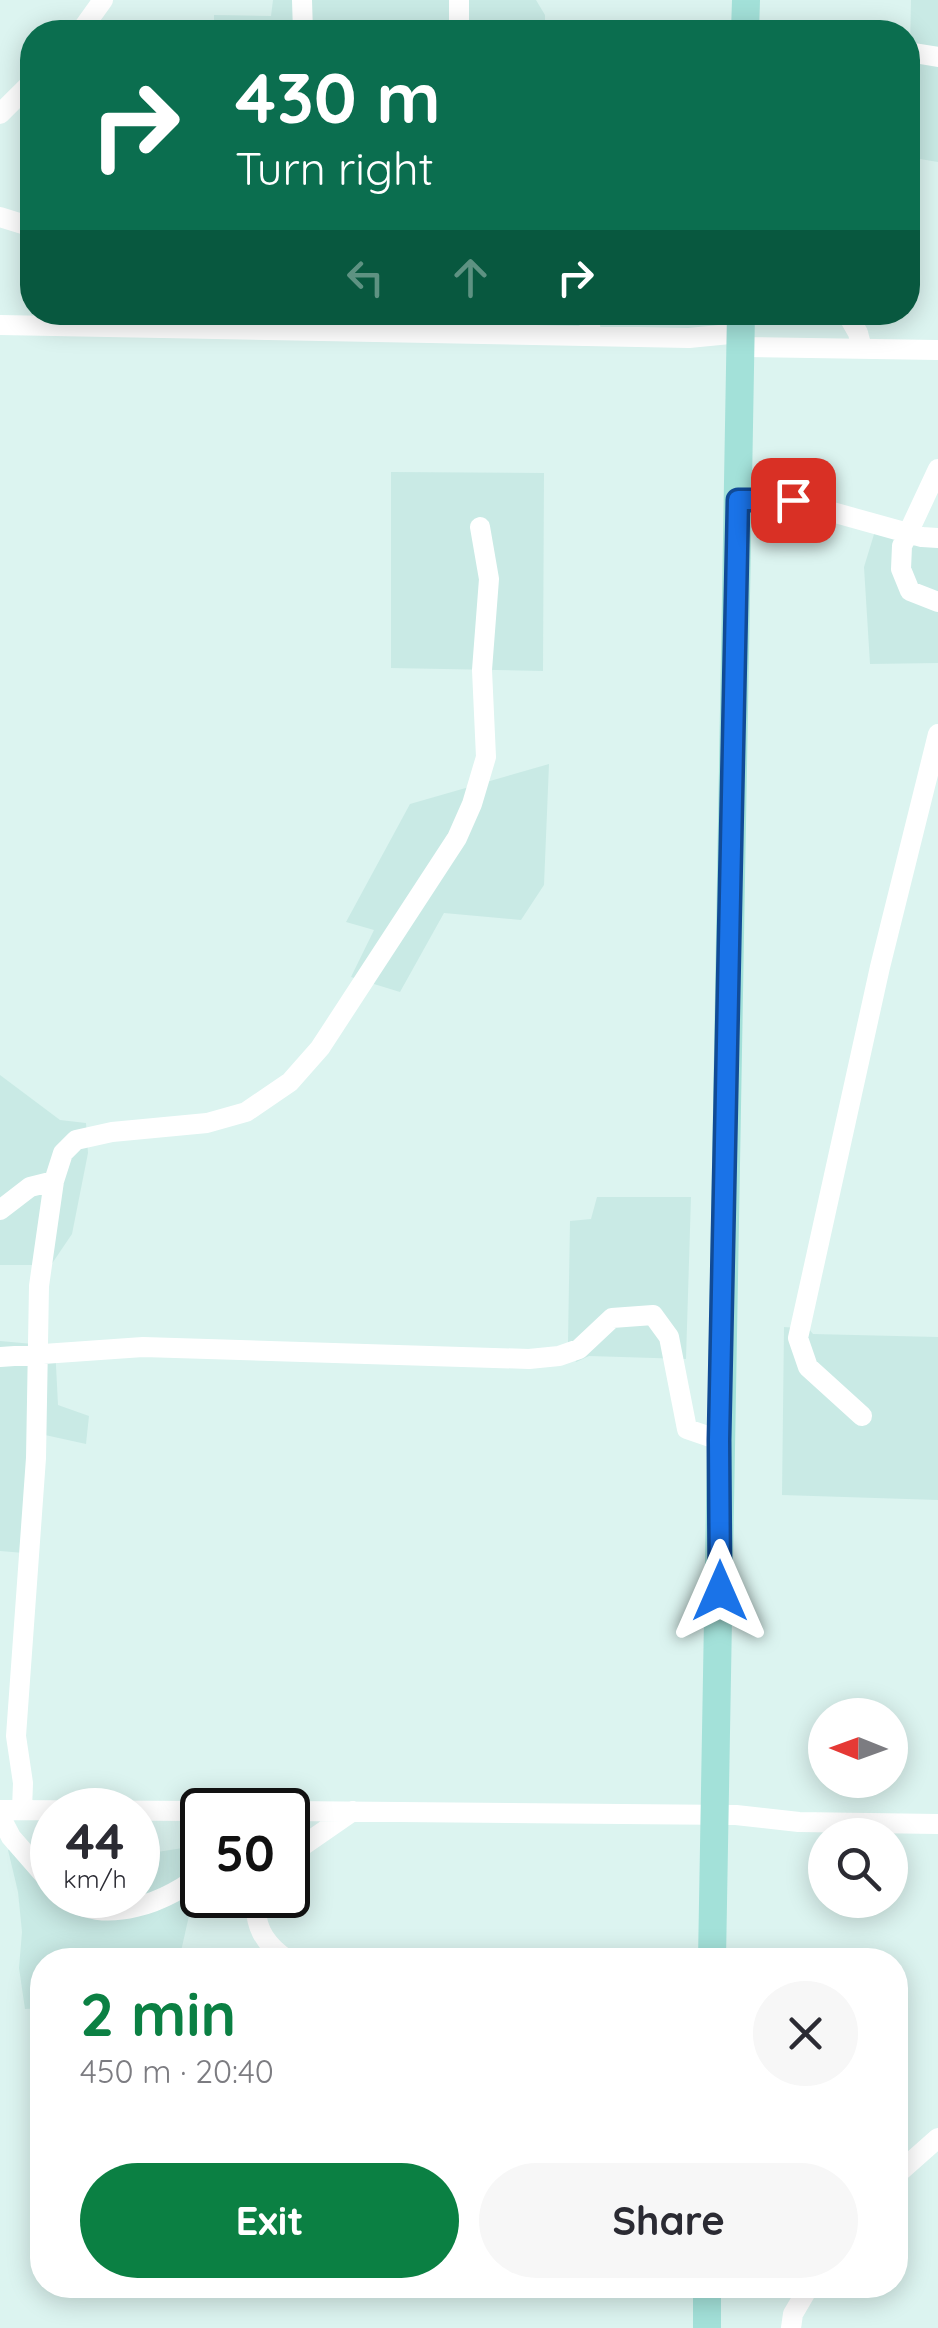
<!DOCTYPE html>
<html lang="en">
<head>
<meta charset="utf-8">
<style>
  :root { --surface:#fff; --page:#f7f7f7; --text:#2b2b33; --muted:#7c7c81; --accent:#0b8043 }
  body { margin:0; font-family:Quicksand,sans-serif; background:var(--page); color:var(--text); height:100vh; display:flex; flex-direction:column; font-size:38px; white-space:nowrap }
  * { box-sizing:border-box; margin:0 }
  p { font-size:32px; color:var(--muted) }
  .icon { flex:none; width:55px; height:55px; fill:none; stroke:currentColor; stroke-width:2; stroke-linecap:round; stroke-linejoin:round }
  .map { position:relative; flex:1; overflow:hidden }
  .side { position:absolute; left:30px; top:1948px; width:878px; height:350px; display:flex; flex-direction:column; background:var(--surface); border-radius:40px; box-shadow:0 5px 25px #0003 }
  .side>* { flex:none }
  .top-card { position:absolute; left:20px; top:20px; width:900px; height:305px; border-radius:40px; box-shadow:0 5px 25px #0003; background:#0b6e4f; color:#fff; overflow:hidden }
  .needle { width:65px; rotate:271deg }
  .buttons { position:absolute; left:808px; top:1698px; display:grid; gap:20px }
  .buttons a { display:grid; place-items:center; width:100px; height:100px; border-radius:50%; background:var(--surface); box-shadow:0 5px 25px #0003; font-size:50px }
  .speed { position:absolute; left:30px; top:1788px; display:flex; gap:20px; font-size:50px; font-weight:700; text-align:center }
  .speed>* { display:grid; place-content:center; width:130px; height:130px; border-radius:50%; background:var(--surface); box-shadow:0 5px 25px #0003; line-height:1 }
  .speed small { font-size:25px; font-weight:400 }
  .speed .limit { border:5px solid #111; border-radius:15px; background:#fff; color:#111 }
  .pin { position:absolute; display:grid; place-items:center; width:85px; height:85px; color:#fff; margin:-42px; border-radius:20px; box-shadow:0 5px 15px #0006 }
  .me { position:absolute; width:110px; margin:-55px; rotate:0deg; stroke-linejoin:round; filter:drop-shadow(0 0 8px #0008) }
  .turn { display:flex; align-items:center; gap:35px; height:210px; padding:0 50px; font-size:45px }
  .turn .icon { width:130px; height:130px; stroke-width:2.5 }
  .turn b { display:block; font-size:70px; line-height:85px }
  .lanes { display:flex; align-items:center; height:95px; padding:0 50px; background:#0003; justify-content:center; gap:50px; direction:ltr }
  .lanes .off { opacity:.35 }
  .round { display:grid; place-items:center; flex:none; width:105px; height:105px; border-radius:52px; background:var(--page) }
  .summary { display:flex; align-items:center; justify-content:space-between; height:170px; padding:0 50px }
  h1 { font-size:60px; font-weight:700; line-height:75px; color:var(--accent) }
  .cta { display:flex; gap:20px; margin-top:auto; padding:20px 50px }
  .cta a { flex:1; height:115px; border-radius:60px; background:var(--accent); color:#fff; font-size:40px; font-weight:700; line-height:115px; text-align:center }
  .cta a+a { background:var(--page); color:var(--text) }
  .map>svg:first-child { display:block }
  .built { fill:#c9eae5 }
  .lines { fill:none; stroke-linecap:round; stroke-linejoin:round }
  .minor { stroke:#fff; stroke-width:20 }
  .major { stroke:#a3e1d9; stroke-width:28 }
  .route-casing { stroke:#114b97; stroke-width:25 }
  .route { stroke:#1a73e8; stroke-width:18 }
</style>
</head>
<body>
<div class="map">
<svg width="938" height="2328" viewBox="0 0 938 2328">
  <rect width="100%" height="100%" fill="#dcf4f0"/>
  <path class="built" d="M273,0H536L545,15V32H214V15L271,16Z
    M911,0H938V162L908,157Z
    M391,472L544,473L543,671L391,668Z
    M875,531L938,545V663L870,664L864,567Z
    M549,764L544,885L521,920L444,913L400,992L351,977L374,930L346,922L410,804Z
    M0,1075L60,1120L86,1123L88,1153L72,1234L51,1265H0Z
    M597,1197H691L686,1359L589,1356L576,1362L568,1343L570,1221L591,1219Z
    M784,1327L809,1329L813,1334L938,1337V1500L782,1495Z
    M0,1341L55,1346L58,1405L89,1416L86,1444L45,1435L36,1554L0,1551Z
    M34,1844L52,1850V1895H138V1855L202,1845L203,1895L191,1907L179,1960H42V2008L25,2009L19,1968L22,1932L18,1892L8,1850Z"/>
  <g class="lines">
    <path class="minor" d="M302,0L303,32
      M459,0V32
      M80,32L103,0
      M908,52L938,57
      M0,114L32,82
      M0,217L32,227
      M587,312L592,336
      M846,312L858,333L862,349
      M0,325L689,338L740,333
      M741,347L938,350
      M938,469L902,546L901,569L910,591L938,602
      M738,500L793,501L922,537L938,538
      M0,1210L30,1187L54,1181
      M0,1357L143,1347L529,1359L559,1356L579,1349L612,1318L653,1315L669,1337L687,1429L719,1440
      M862,1416L808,1367L798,1338L880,967L938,734
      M22,1809L23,1783L16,1736L36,1458L39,1286L54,1181L63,1153L76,1140L112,1132L207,1123L246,1112L290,1082L320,1048L457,838L472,804L486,757L482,670L489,579L480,527
      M0,1810L202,1811
      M288,1811L736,1815L799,1822L938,1824
      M0,1816L11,1837L52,1884
      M288,1856L353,1811
      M64,1895C100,1929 173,1901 202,1872
      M258,1895C251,1923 265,1945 288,1960
      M895,2176L938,2138
      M791,2328L793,2314L810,2285"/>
    <path class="major" d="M745,32L746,0
      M712,1960L741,312
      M707,2328V2285"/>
  </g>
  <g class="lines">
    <g class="route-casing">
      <path id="route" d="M720,1591L719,1440L738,500H793"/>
    </g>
    <use href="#route" class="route"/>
  </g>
</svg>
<div class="buttons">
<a><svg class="needle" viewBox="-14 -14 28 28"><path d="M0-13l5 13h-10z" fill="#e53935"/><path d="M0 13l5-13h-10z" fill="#7c7c81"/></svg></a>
<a><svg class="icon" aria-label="search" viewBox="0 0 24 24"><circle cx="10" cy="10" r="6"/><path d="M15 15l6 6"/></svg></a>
</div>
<div class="speed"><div>44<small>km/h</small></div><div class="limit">50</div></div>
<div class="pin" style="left:793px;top:500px;background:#d93025"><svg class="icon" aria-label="arrive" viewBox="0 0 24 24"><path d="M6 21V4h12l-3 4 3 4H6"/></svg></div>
<svg class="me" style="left:720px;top:1591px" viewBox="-20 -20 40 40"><path d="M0-17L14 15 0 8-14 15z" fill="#1a73e8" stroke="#fff" stroke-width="4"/></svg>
<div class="top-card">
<div class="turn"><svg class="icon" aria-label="right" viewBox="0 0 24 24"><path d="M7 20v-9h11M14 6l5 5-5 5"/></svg><div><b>430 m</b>Turn right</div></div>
<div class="lanes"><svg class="icon off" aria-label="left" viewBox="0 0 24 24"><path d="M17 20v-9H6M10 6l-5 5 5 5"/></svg><svg class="icon off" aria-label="ahead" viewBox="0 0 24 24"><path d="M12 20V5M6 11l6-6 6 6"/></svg><svg class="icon" aria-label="right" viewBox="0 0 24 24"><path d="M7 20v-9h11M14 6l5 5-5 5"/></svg></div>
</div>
<section class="side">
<div class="summary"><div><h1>2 min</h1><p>450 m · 20:40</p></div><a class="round"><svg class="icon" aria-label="close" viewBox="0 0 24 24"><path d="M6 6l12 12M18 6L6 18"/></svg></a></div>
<div class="cta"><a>Exit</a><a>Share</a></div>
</section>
</div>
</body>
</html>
